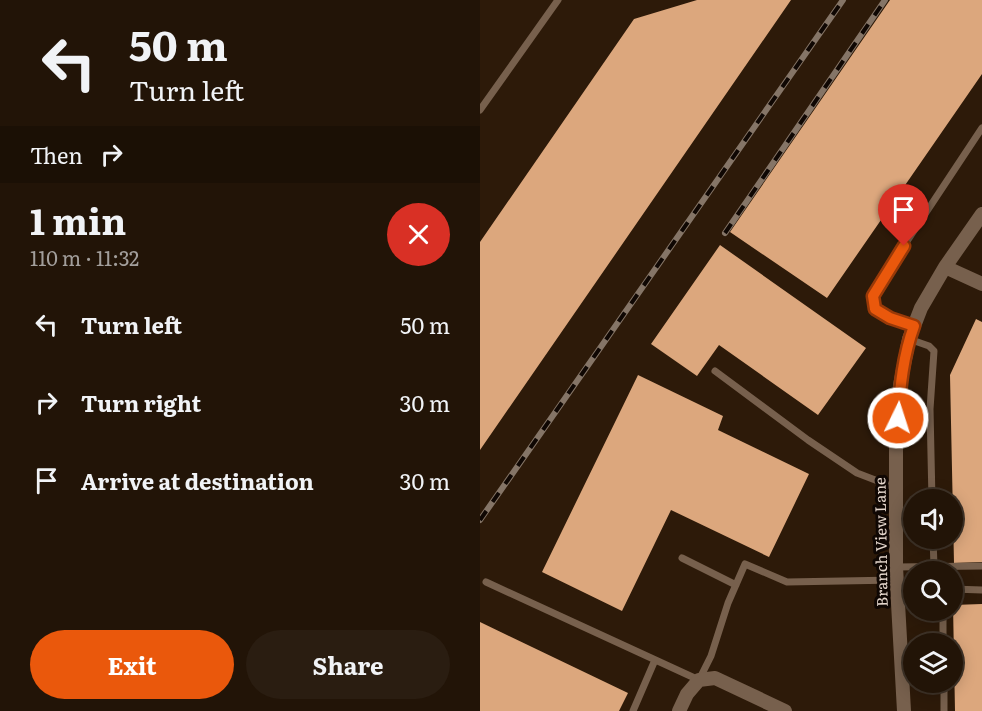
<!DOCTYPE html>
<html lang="en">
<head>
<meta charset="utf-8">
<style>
  :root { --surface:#221407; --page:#2a1d11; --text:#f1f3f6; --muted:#a29e9b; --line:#3f3328; --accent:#ea580c }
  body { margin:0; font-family:Literata,serif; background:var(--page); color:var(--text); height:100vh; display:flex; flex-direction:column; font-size:22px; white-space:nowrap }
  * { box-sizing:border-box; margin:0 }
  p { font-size:20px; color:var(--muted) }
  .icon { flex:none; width:33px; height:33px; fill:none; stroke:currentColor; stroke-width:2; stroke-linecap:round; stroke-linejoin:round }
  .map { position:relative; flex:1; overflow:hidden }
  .panel { display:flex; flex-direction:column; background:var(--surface); width:480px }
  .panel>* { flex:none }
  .guide { background:#221407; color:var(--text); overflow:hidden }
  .fabs { position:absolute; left:423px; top:489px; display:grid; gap:12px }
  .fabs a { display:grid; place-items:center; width:60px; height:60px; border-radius:50%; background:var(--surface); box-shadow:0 3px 15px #0003,0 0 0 2px var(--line); font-size:30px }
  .pin { position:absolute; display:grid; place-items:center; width:51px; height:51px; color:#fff; margin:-62px -26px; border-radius:50% 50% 50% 0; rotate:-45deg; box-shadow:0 0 6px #0007 }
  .pin .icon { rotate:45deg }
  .me { position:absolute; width:66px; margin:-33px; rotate:4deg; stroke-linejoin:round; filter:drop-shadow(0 0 4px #0008) }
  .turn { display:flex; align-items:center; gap:21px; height:126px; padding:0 30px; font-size:27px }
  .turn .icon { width:78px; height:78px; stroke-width:2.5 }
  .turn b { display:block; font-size:42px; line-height:51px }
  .then { display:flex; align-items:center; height:57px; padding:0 30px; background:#0003; gap:12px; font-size:22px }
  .round { display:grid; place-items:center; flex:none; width:63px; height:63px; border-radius:32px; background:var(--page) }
  .overview { display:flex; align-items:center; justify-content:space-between; height:102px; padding:0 30px }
  h1 { font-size:36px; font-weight:700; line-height:45px }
  .button { display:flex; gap:12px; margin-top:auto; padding:12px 30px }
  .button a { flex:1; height:69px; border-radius:36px; background:var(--accent); color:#fff; font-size:24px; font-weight:700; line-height:69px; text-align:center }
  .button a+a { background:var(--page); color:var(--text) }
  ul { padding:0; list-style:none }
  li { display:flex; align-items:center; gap:18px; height:78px; padding:0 30px }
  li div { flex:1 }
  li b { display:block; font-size:22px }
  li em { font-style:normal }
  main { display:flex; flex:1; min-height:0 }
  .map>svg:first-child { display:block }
  .building { fill:#dca77d }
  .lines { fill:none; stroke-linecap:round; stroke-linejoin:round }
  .service { stroke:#77604d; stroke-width:7 }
  .minor { stroke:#77604d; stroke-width:14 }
  .rail-casing { stroke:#857567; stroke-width:6 }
  .rail { stroke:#0f0703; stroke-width:4; stroke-dasharray:11; stroke-linecap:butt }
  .route-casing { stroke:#983908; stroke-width:15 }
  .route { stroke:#ea580c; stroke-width:10 }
  .labels { text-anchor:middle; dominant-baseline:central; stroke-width:6; stroke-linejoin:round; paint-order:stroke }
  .street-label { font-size:15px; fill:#e5d7cd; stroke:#0f0703 }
</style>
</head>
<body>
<main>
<section class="panel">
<div class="guide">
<div class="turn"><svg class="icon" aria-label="left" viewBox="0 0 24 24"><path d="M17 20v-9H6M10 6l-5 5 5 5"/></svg><div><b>50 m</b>Turn left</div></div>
<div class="then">Then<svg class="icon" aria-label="right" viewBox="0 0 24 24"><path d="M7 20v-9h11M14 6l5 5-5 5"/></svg></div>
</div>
<div class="overview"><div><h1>1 min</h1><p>110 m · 11:32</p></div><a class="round" style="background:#d93025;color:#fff"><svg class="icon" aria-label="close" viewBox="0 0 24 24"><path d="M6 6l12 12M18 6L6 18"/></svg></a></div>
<ul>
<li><svg class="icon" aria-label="left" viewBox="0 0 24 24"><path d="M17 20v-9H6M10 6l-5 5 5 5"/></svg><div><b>Turn left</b></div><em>50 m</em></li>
<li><svg class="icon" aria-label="right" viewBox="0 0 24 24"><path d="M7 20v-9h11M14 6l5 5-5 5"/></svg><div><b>Turn right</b></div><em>30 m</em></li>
<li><svg class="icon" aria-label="arrive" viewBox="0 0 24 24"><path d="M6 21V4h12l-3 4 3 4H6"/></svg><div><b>Arrive at destination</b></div><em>30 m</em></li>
</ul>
<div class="button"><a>Exit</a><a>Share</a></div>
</section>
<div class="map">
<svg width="502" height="711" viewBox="0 0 502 711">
  <rect width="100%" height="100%" fill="#2d1a09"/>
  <path class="building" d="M217,0H311L0,450V242L154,19Z
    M410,0H502V74L347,298L250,232Z
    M240,245L386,348L338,415L239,345L217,376L171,344Z
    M496,319L502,322V562L474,563L470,375Z
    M158,375L243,416L238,430L329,474L289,557L191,510L142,611L62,572Z
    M502,604V711H475L473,605Z
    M0,622L148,693L139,711H0Z"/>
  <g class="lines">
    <path class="service" d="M0,110L78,0
      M434,326L410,317L395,309L393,296L398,285L502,128
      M429,339L449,346L454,351L450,409L452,500
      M235,371L328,440L377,473L416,488
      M453,538L454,566
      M202,558L256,585
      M416,567L502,566
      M6,582L219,680L231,656L248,603L265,564L307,582L416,580
      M416,589H434
      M472,589L502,590
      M463,610V644
      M464,682V711
      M153,711L175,660"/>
    <path class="minor" d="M465,267L502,284
      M199,711L207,694L219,680L235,678L305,711
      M424,711L416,567V435L420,385L429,339L441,308L465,267L502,214"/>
    <g class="rail-casing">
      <path id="rail" d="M245,233L405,0
        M0,520L363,0"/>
    </g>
    <use href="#rail" class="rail"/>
  </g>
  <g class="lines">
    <g class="route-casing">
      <path id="route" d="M418,418C420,387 423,356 434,326L410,318L395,309L393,296L424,246"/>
    </g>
    <use href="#route" class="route"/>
  </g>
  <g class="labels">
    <g class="street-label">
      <text transform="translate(400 542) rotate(-91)">Branch View Lane</text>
    </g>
  </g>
</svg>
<div class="fabs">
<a><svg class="icon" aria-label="sound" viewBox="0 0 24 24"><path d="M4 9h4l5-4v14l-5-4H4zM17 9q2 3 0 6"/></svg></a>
<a><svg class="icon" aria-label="search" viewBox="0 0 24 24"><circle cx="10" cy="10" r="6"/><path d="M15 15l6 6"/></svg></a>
<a><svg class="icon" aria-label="layers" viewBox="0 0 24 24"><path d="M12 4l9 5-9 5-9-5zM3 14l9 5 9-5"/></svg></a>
</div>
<div class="pin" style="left:424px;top:246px;background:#d93025"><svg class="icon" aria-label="arrive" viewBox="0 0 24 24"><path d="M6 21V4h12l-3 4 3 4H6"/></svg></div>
<svg class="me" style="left:418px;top:418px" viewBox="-20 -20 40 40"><circle r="17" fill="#ea580c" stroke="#fff" stroke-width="3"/><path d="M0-11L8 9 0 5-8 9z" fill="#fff"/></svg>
</div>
</main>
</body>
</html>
